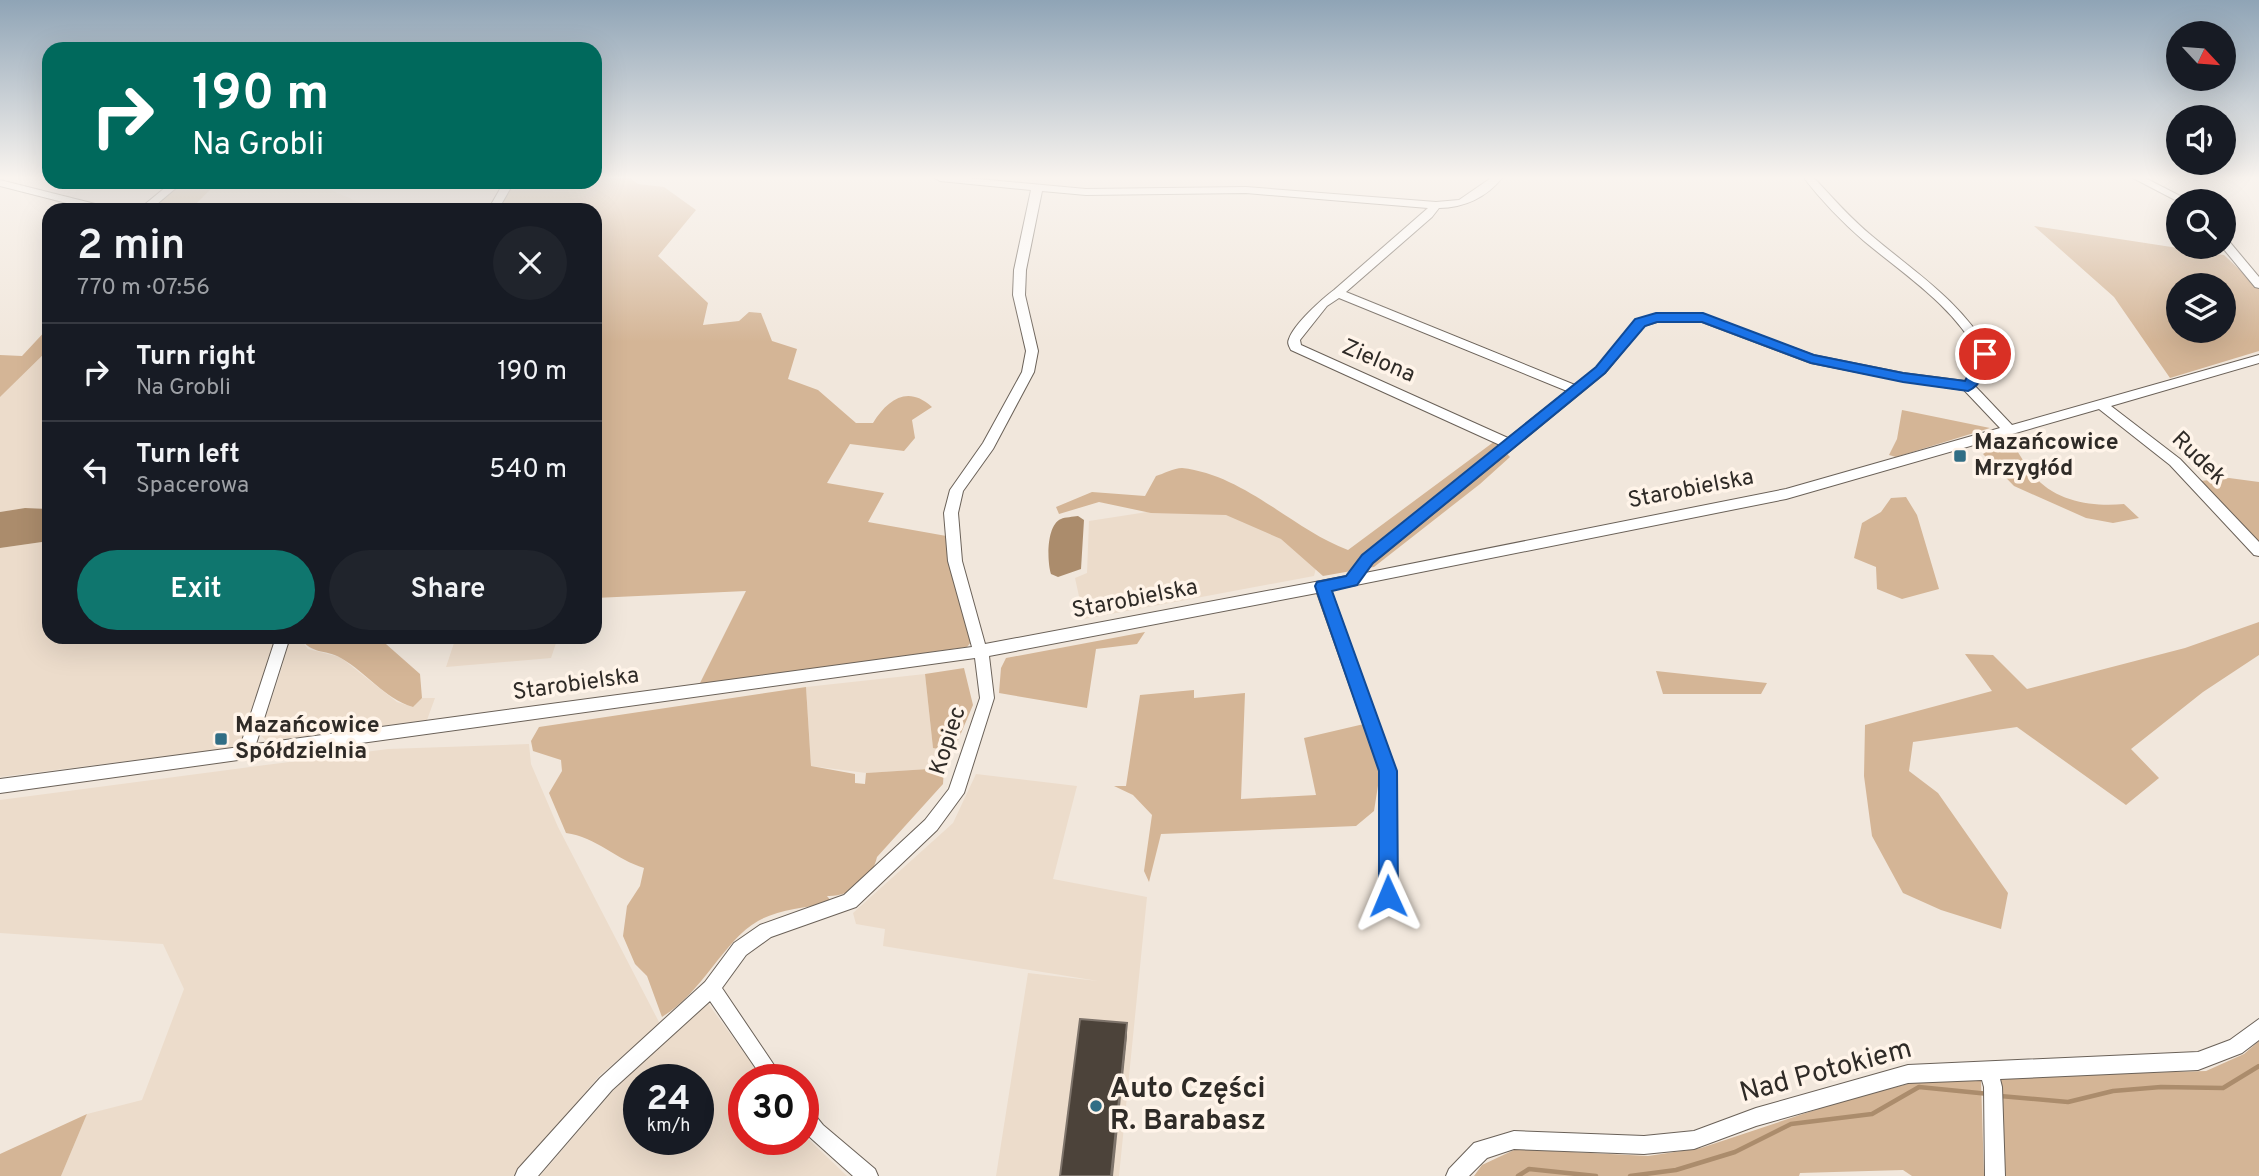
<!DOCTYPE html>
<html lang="en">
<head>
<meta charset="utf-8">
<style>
  :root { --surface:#171b24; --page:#20242c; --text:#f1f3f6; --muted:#9ea1a6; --line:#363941; --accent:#0f766e }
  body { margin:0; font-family:Overpass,sans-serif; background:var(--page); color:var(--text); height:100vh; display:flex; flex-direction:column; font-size:26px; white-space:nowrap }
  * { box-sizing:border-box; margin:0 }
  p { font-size:23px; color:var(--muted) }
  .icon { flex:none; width:38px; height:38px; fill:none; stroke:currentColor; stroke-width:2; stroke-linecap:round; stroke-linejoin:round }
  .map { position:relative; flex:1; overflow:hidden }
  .sheet { position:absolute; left:42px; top:203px; width:560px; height:441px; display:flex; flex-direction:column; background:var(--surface); border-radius:21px; box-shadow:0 7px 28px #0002 }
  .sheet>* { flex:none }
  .guide { position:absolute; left:42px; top:42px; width:560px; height:147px; border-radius:21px; box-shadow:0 7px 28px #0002; background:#00695c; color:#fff; overflow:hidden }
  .needle { width:46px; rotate:116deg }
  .fabs { position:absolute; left:2166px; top:21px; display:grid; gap:14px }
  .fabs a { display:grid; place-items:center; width:70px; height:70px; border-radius:50%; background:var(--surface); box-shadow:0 7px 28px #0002; font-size:35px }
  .speed { position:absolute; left:623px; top:1064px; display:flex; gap:14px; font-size:35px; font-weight:700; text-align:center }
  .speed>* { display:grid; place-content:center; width:91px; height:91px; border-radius:50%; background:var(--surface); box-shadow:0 7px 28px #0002; line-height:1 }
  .speed small { font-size:18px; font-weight:400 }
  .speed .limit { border:10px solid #d22; background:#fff; color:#111 }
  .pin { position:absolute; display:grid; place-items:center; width:60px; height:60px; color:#fff; margin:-30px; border:4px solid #fff; border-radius:50%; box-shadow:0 2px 7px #0007 }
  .me { position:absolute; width:77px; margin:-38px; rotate:359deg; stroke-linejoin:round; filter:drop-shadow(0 0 5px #0008) }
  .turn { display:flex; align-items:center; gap:24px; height:147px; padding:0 35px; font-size:32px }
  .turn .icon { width:91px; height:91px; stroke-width:2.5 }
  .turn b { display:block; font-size:49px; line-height:60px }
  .round { display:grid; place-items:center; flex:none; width:74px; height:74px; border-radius:37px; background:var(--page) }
  .summary { display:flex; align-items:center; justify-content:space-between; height:119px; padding:0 35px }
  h1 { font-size:42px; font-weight:600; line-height:52px }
  .cta { display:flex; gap:14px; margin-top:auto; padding:14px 35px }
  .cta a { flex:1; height:80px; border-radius:42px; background:var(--accent); color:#fff; font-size:28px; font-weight:600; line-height:80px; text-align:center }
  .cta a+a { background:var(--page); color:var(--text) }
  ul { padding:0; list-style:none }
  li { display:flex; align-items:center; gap:21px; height:98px; padding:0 35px; border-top:2px solid var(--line) }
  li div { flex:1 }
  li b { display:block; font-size:26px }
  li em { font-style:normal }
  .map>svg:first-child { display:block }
  .built { fill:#ecdccb; fill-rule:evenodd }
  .green { fill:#d4b596; fill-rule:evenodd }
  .water { fill:#ab8c6c }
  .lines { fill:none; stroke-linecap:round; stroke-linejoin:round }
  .stream { stroke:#ab8c6c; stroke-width:4.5 }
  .minor-casing { stroke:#6a6158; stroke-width:2 }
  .minor { fill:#fff; fill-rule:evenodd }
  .shaded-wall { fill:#7e746b }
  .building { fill:#4c433a; stroke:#7e746b; stroke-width:2 }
  .route { fill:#1a73e8; stroke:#114b97; stroke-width:2 }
  .poi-dot { fill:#316e85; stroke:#fff4e9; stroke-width:2.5 }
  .labels { text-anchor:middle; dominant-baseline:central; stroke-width:7; stroke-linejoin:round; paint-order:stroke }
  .street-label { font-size:23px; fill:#2f2b27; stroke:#fff4e9 }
  .poi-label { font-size:23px; font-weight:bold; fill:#2f2b27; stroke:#fff4e9; text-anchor:start }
  .near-street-label { font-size:28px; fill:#2f2b27; stroke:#fff4e9 }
  .near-poi-label { font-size:28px; font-weight:bold; fill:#2f2b27; stroke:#fff4e9; text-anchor:start }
</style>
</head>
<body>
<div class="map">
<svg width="2259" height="1176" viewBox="0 0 2259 1176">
  <rect width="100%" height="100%" fill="#f1e7dc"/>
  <path class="built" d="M218,182H312L377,210H190Z
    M49,349V509L25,508L0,512V397Z
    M1160,510L1222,512L1287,539L1317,564L1314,576L1084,619L1075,578L1087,573L1089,521Z
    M49,541V637H276L239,747L0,777V548Z
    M286,637H299L308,649L340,657L397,702L413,707L422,698H435L427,720L267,741L260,735L283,664Z
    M456,637H558L551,658L446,667Z
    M925,674L933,748L953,752L944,768L866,773L811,766L806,687Z
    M529,744L531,764L558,827L660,1024L600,1075L514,1176H61L87,1114L142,1100L184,989L163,944L0,933V800L388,749Z
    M976,774L1077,786L1053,879L1147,897L1119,1176H996L1028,973L1098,981L883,946L885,929L856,924L853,913L953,823Z
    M707,1002L764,1080H744V1139H803V1134L847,1176H540L613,1091ZM639,1080H698V1139H639Z"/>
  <path class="green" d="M595,178H630L638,184L664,187L696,210L658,256L708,303L703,325L739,321L749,312L761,313L772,341L797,349L788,379L818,390L856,423H873C888,399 908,385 932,407L912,420L915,438L904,451L850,444L827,483L884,493L868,522L952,537L971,642L967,647L699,685L746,591L595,598V210H493L509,182H595Z
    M181,182H218L190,210H146Z
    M2034,226L2224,255L2259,288V351L2170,378L2114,297ZM2179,285H2224V331H2179Z
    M49,327V349L0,397V355L22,356Z
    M1902,410L1990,428L1896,457L1889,455L1897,439Z
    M1495,441L1510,457L1480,484L1374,567L1323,576L1281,539L1226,515L1151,513L1099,502L1059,514L1056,507L1092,492L1145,496L1156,476C1163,474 1174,468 1182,468C1245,475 1292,529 1348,550Z
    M2012,443C2020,455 2028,469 2037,479C2058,502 2095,507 2124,504L2139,518L2113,523L2086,518L2014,486L1983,454L1994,447Z
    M2229,478L2259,482V544L2200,481Z
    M1906,497L1917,515L1939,589L1902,599L1877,589L1876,567L1854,558L1862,523L1881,512L1891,498Z
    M2259,622V655L2203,692L2131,749L2159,778L2126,805L2017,727L1913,742L1909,771L1938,793L2008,893L2001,929L1941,910L1903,893L1872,836L1864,776L1865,725L1992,691L1965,654L1993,655L2027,689L2185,648Z
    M1145,632L1137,644L1096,649L1087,708L999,693L1001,668L1006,658Z
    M299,637H378L420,674L422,698L413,707C384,698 367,673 341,658C323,648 314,656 299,637Z
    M964,668L973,705L953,752L933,748L925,674Z
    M1656,671L1767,683L1761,694H1663Z
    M806,687L811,766L855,774V783L865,784L866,773L944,768L943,784L877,857C872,880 851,897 827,896L831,901L827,904C806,907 777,910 758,921C724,940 703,992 662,1017L647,976L635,964L623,936L627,906L640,886L644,868C617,860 596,837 566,833L549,793L562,771L561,760L533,751L531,741L539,727Z
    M1194,690V698L1245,693L1241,799L1316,795L1304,738L1364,724L1380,773L1374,811L1356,826L1161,834L1149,882L1144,871L1152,815L1133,795L1114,786H1126L1140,695Z
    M2259,1041V1176H2005L1999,1077L2206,1071L2244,1054Z
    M1981,1080L1984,1176H1912L1903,1170L1800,1173L1799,1176H1474L1482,1165L1516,1149L1648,1156L1701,1148L1842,1101L1919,1081Z
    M87,1114L61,1176H0V1154Z"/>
  <path class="water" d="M25,508L49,509V541L0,548V512Z
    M1078,516L1084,520L1081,569L1058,577L1051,574C1047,562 1046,525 1061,519C1065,517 1073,517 1078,516Z"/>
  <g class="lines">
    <path class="stream" d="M2000,1096L2068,1102L2113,1091L2161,1087L2223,1088L2259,1066
      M1518,1176L1529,1169L1596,1176
      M1630,1176L1676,1170L1735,1152L1791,1124L1872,1114L1919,1087L1989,1094"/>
    <g class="minor-casing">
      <path id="minor" d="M935,178H968L1086,189L1246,187L1436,202L1459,200L1491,178H1502C1487,197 1464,208 1439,208L1432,217L1346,292L1575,385L1597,367L1636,320L1656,314H1703L1813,355L1903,373L1965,381L1974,369L1979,354C1952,305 1906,276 1864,241C1842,222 1821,200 1804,178H1814C1833,198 1851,219 1872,236C1917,274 1961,301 1991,354L1986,370L1975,386L2012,425L2259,355V363L2111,406L2180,459L2259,542V556L2254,555L2170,465L2099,409L1786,499L1331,590L1396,771V896L1394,902L1388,904L1382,902L1380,896V771L1317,593L989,656L994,698L964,793L937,830L856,907L771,937L746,955L722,988L784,1080H764L710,1001L612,1090L538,1176H515L518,1169L600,1078L705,982L734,943L760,925L844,895L925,820L949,789L980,698L975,658L0,793V779L240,747L276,637H290L256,744L972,647L948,561L944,513L950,490L983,443L1022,372L1026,351L1013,295L1014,270L1031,190L940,181ZM1042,191L1086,195L1246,193L1428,208L1334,290C1322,299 1294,324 1289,339C1287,343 1289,346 1291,350L1500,445L1363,555L1347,576L985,644L962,561L958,513L963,491L993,449L1034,372L1038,351L1025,295L1026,270ZM1339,298L1567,391L1508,438L1301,345L1300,340L1327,306ZM1657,322H1702L1811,363L1903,381L1964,390L2000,428L1786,489L1365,573L1373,563L1605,373L1644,326Z
        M2133,178H2145L2190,201L2179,202Z
        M0,180L111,208L112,210H94L0,186Z
        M172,182H183L150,210H138Z
        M504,182H514L498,210H488Z
        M2224,239L2228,240L2259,277V288L2255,287L2222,247H2224Z
        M2259,1019V1040L2242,1053L2198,1070L2000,1079L2002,1087L2005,1176H1985L1984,1087L1982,1080L1908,1083L1756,1126L1694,1149L1644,1154L1514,1149L1487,1158L1469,1176H1446L1449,1169L1474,1143L1514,1131L1644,1136L1694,1131L1756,1108L1908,1065L2198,1052L2230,1040Z
        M803,1107L810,1109L823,1125L875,1169L878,1176H853L803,1131Z"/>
    </g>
    <use href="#minor" class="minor"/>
  </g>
  <path class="shaded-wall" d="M1127,1023V1037L1113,1176H1111Z"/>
  <path class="building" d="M1080,1019L1127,1023L1111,1176H1060Z"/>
  <linearGradient id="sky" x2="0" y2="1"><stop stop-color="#8fa4b6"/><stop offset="0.52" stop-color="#f9f4ef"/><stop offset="1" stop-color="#f9f4ef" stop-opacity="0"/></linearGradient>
  <rect width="2259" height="342" fill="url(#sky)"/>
  <path class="route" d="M1656,313H1703L1814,355L1903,373L1965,381L1981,351H1990L1992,354C1988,368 1982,385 1968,391L1903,382L1811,363L1702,322H1657L1645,326L1605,373L1373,563L1357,585L1332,591L1397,771L1398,896L1395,902L1388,905L1382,902L1379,896V771L1315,586L1317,582L1346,576L1362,555L1596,367L1635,319Z"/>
  <g class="poi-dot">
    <rect x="1953" y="449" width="14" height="14" rx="3.5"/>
    <rect x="214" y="732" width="14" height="14" rx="3.5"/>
    <circle cx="1096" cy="1106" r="7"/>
  </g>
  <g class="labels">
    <g class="street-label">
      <text transform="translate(1378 362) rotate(23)">Zielona</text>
      <text transform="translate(2198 459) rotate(44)">Rudek</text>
      <text transform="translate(1691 490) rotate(-11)">Starobielska</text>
      <text transform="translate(1135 600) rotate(-11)">Starobielska</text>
      <text transform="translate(576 685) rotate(-8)">Starobielska</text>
      <text transform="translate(949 741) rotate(-72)">Kopiec</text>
    </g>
    <g class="poi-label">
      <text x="1974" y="443">Mazańcowice<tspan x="1974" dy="26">Mrzygłód</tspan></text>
      <text x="235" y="726">Mazańcowice<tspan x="235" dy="26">Spółdzielnia</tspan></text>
    </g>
    <g class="near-street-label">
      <text transform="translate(1826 1072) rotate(-15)">Nad Potokiem</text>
    </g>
    <g class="near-poi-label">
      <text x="1110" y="1090">Auto Części<tspan x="1110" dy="32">R. Barabasz</tspan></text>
    </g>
  </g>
</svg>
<div class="fabs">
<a><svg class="needle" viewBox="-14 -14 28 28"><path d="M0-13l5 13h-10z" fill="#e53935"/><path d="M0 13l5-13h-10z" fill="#9ea1a6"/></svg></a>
<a><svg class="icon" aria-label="sound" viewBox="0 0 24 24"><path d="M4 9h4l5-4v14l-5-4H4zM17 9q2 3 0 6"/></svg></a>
<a><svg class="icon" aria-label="search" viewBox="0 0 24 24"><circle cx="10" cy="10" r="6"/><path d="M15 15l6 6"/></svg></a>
<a><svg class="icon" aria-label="layers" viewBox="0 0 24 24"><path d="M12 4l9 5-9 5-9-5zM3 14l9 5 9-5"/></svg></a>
</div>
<div class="speed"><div>24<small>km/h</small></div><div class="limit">30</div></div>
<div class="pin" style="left:1985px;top:354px;background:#d93025"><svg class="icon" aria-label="arrive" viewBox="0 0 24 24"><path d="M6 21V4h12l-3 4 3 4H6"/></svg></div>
<svg class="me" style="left:1388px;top:896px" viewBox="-20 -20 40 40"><path d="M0-17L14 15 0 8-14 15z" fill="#1a73e8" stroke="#fff" stroke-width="4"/></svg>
<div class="guide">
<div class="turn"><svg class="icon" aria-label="right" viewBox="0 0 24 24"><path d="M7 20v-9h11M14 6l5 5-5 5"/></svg><div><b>190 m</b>Na Grobli</div></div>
</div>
<section class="sheet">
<div class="summary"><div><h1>2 min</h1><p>770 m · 07:56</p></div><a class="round"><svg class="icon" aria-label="close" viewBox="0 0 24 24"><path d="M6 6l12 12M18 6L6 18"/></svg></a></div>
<ul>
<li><svg class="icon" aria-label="right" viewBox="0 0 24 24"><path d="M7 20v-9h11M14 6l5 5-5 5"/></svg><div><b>Turn right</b><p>Na Grobli</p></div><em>190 m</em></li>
<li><svg class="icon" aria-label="left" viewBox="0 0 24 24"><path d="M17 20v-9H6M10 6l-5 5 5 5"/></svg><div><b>Turn left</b><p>Spacerowa</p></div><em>540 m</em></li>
</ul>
<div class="cta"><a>Exit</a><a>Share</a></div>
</section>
</div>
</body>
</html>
